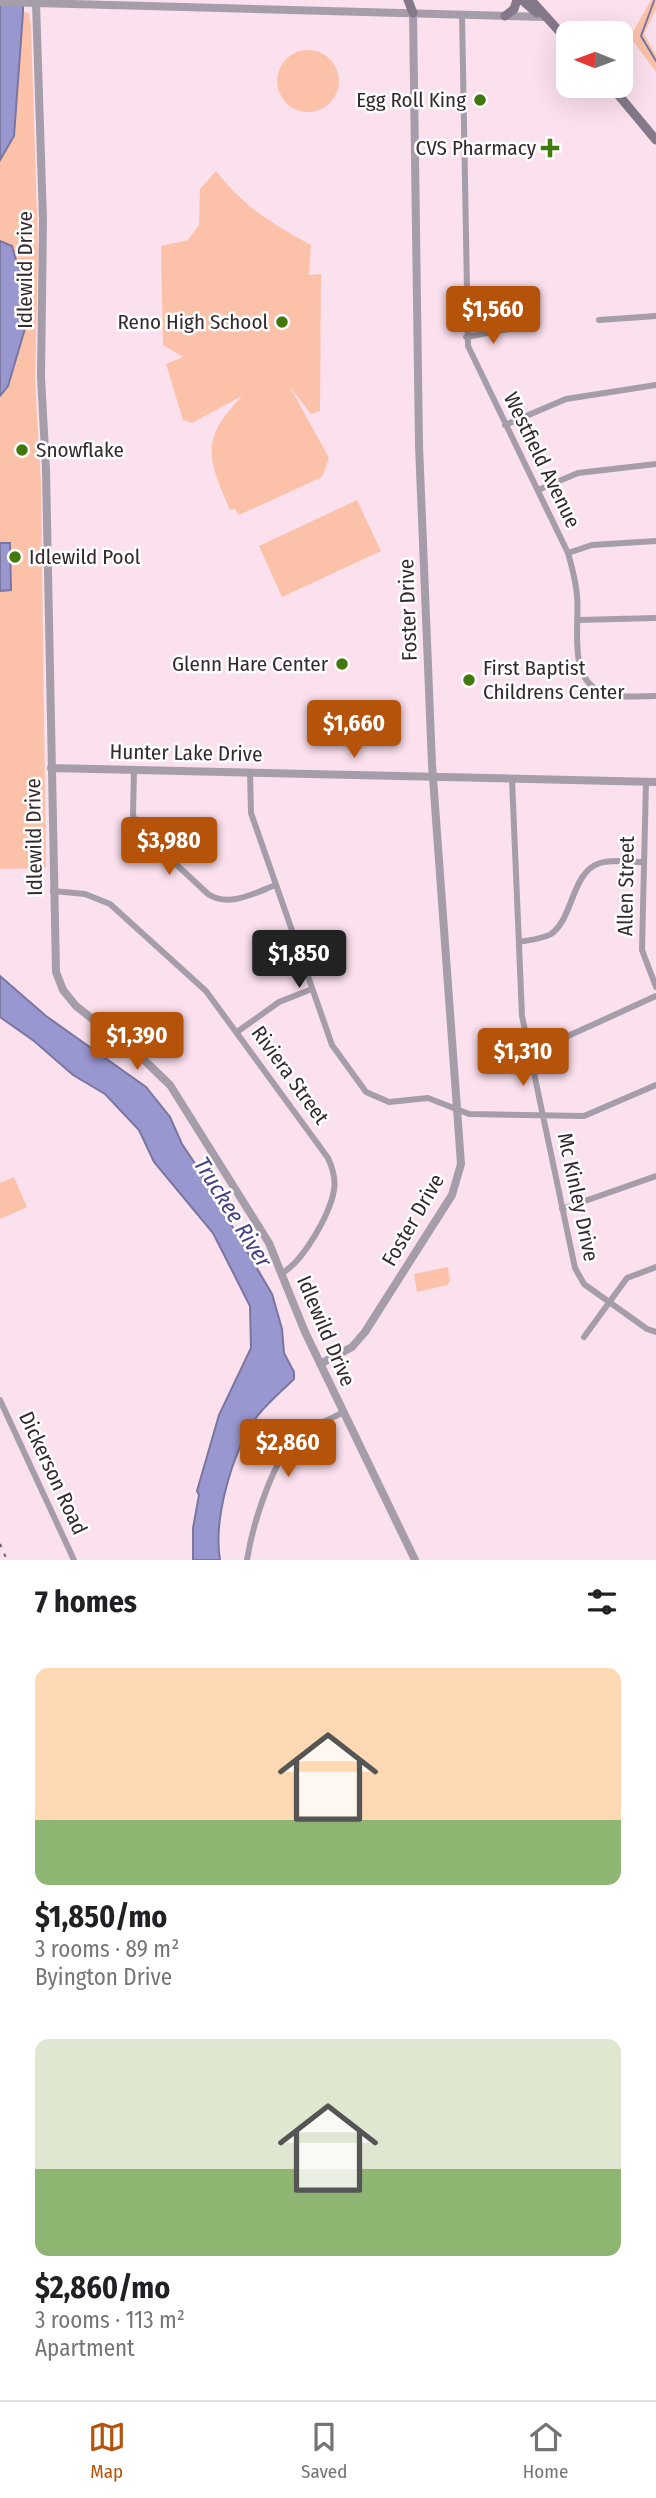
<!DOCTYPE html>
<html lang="en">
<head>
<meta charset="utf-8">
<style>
  body { margin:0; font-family:"Fira Sans Condensed",sans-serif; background:#f2f2f2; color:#202124; height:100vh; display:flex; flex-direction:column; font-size:26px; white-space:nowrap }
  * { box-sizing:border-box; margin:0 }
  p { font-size:23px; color:#757577 }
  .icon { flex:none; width:38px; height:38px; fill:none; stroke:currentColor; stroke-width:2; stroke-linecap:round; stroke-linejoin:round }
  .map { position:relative; height:1560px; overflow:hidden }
  .details { display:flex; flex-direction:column; background:#fff; flex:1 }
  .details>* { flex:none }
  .needle { width:46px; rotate:271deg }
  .fabs { position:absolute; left:556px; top:21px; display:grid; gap:14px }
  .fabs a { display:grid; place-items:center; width:77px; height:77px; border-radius:14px; background:#fff; box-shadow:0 7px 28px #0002; font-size:35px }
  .price { position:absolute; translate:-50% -60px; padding:0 16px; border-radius:7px; background:#b45309; color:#fff; font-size:23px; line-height:46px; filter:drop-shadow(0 2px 4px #0008) }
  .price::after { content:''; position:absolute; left:50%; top:42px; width:21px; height:16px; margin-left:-10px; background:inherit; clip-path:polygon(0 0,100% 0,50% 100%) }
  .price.on { background:#222; color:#fff }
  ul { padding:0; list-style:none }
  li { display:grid; align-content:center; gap:14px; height:371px; padding:0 35px }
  li span { display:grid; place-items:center; height:217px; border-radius:14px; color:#555 }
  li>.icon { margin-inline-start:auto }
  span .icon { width:126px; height:126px; fill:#fffc; stroke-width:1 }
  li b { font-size:30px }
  h2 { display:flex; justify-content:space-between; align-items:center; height:84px; padding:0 35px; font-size:30px }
  .tab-bar { display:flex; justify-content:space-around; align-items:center; height:98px; border-top:2px solid #e0e0e0; background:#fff; font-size:19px; color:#757577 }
  .tab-bar a { display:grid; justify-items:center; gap:4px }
  .tab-bar .on { color:#b45309 }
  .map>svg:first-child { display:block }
  .green { fill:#fbc2a9 }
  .water { fill:#9997d0; stroke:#7b76a0; stroke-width:2 }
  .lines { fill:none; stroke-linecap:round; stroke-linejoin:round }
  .stream { stroke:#7b76a0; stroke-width:2 }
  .minor { stroke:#a59da9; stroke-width:6 }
  .tertiary { stroke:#a59da9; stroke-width:8 }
  .secondary { stroke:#84788a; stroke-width:9 }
  .rail { stroke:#74636c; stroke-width:2; stroke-dasharray:3.5 7; stroke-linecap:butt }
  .poi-dot { fill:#42790d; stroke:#fff; stroke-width:2.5 }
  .labels { text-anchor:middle; stroke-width:5; stroke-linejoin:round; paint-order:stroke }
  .poi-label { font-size:21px; fill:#35282f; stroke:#fff; text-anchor:end }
  .street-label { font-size:21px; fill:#35282f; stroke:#fff }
  .water-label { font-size:23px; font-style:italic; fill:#473f85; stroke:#fff }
</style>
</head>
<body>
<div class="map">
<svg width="656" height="1560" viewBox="0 0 656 1560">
  <rect width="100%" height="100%" fill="#fbe0ee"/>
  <path class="green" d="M651,0H656V9L644,34L656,55V72L630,37Z
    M23,12L29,13L31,26L38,250L35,381L41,483L46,868L0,869V160L14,136Z
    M277 81a31 31 0 1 1 62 0a31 31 0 1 1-62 0Z
    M216,171C244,207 271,223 311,245L309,275L321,274L320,411L311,414L290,387L329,458L322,477L239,515L235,509L230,510C207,457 200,440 242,396L192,423L183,420L166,364L183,357L163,345L161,246L188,240L199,225L200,189Z
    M357,500L381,551L282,597L259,546Z
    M14,1177L27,1207L0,1219V1183Z
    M448,1267L450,1281L447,1285L417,1292L414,1274Z"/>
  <path class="water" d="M0,0H23V12L14,136L0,160Z
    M0,241L12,246L18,267L29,283L32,305L8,386L0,396Z
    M0,543H10L11,590L0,591Z
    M0,976L46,1016L146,1087L170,1117L182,1144L228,1213V1219L272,1294L282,1329L284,1353L294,1372V1379C282,1391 266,1404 256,1418C232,1453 213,1519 220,1560H193V1528L199,1495L197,1491L219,1415L251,1348L250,1306L213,1233L154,1162L139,1130L105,1094L73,1075L34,1041L0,1017Z"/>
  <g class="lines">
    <path class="stream" d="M654,1L641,36L656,61"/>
    <path class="minor" d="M462,14L468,346L568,553C572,567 576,581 577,596C580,625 567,677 601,692C618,699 639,696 656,696
      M599,320L656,316
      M466,337L514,328
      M505,425L566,399L656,385
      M538,490L578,473L656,464
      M568,553L592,545L656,541
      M578,620L656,618
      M134,770L133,815L137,828L208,894C229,908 254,893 276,885
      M250,772L251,813L332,1045L366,1092L389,1102L428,1098L469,1114L584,1116L656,1085
      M512,779L522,1016L575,1268L584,1284L647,1329L656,1332
      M646,782L642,950L656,987
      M173,863L186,849
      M53,891L85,894L110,904L206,991L328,1158C333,1169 336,1179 334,1190C330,1214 303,1262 282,1273
      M519,942C529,940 542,939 551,934C574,918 571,872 600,863C613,859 631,862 644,862
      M265,947L294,936
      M237,1032L279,1002L312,989
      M528,1044L568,1036L656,996
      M562,1209L656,1176
      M584,1337L627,1278L656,1267
      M0,1400L74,1560
      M247,1560C252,1527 273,1457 299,1435C312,1425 329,1421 343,1412"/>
    <path class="tertiary" d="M0,2L545,17
      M36,3L43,220L41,377L46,470L56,972L63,990L76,1006L143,1059L170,1085L269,1243L305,1332L415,1560
      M51,768L656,782
      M320,1364L352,1347L365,1332L452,1195L461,1164L432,764L419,445L413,13"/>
    <path class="secondary" d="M408,0L413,13
      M522,0L537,13
      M531,0L569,42
      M505,16L514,9L517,0
      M611,86L656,140"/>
    <path class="rail" d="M0,1544L7,1560"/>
  </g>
  <g class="poi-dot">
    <circle cx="480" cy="100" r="7"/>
    <path d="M546.5 137.5h7v7h7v7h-7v7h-7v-7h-7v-7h7z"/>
    <circle cx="282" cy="322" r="7"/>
    <circle cx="22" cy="450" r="7"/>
    <circle cx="15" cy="557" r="7"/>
    <circle cx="342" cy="664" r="7"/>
    <circle cx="469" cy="680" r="7"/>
  </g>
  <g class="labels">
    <g class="poi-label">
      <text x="466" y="107">Egg Roll King</text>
      <text x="536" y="155">CVS Pharmacy</text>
      <text x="268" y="329">Reno High School</text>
      <text x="36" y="457" text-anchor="start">Snowflake</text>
      <text x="29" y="564" text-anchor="start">Idlewild Pool</text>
      <text x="328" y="671">Glenn Hare Center</text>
      <text x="483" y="675" text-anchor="start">First Baptist<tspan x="483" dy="24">Childrens Center</tspan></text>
    </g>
    <g class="street-label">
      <text transform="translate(25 270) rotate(-90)" y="7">Idlewild Drive</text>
      <text transform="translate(542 460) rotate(64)" y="7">Westfield Avenue</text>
      <text transform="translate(408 610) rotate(-92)" y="7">Foster Drive</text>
      <text transform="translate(186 753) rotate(1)" y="7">Hunter Lake Drive</text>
      <text transform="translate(34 837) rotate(-91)" y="7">Idlewild Drive</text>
      <text transform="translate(626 886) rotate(-89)" y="7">Allen Street</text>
      <text transform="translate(290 1075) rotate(54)" y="7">Riviera Street</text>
      <text transform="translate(578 1197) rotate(78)" y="7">Mc Kinley Drive</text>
      <text transform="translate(413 1220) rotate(-60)" y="7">Foster Drive</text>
      <text transform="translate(326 1331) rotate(67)" y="7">Idlewild Drive</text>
      <text transform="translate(53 1473) rotate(65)" y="7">Dickerson Road</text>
    </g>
    <g class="water-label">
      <text transform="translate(233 1212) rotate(58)" y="8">Truckee River</text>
    </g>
  </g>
</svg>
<div class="fabs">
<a><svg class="needle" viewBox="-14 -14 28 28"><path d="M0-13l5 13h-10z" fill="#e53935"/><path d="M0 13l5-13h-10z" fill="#757577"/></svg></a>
</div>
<b class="price" style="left:493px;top:346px">$1,560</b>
<b class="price" style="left:354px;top:760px">$1,660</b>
<b class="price" style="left:169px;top:877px">$3,980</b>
<b class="price on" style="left:299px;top:990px">$1,850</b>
<b class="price" style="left:137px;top:1072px">$1,390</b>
<b class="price" style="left:523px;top:1088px">$1,310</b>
<b class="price" style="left:288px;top:1479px">$2,860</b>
</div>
<section class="details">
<h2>7 homes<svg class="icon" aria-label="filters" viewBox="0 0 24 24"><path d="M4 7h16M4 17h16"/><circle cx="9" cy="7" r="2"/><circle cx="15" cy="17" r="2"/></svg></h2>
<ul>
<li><span style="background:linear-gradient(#ffd9b3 70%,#8fb573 0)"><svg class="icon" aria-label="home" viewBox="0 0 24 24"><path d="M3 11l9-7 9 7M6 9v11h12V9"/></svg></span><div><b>$1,850/mo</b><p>3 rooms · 89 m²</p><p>Byington Drive</p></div></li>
<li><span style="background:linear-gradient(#dfe7d0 60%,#8fb573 0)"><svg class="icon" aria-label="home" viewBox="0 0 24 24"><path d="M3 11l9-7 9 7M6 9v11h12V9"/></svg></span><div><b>$2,860/mo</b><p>3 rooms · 113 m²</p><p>Apartment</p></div></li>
</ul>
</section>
<nav class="tab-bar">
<a class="on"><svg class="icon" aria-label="map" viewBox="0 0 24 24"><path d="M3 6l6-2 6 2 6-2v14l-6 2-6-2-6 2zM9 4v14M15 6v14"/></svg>Map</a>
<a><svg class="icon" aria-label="saved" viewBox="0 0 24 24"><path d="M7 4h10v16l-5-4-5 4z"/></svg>Saved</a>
<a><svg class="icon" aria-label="home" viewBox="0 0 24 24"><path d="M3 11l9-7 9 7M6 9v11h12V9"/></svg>Home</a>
</nav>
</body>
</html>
